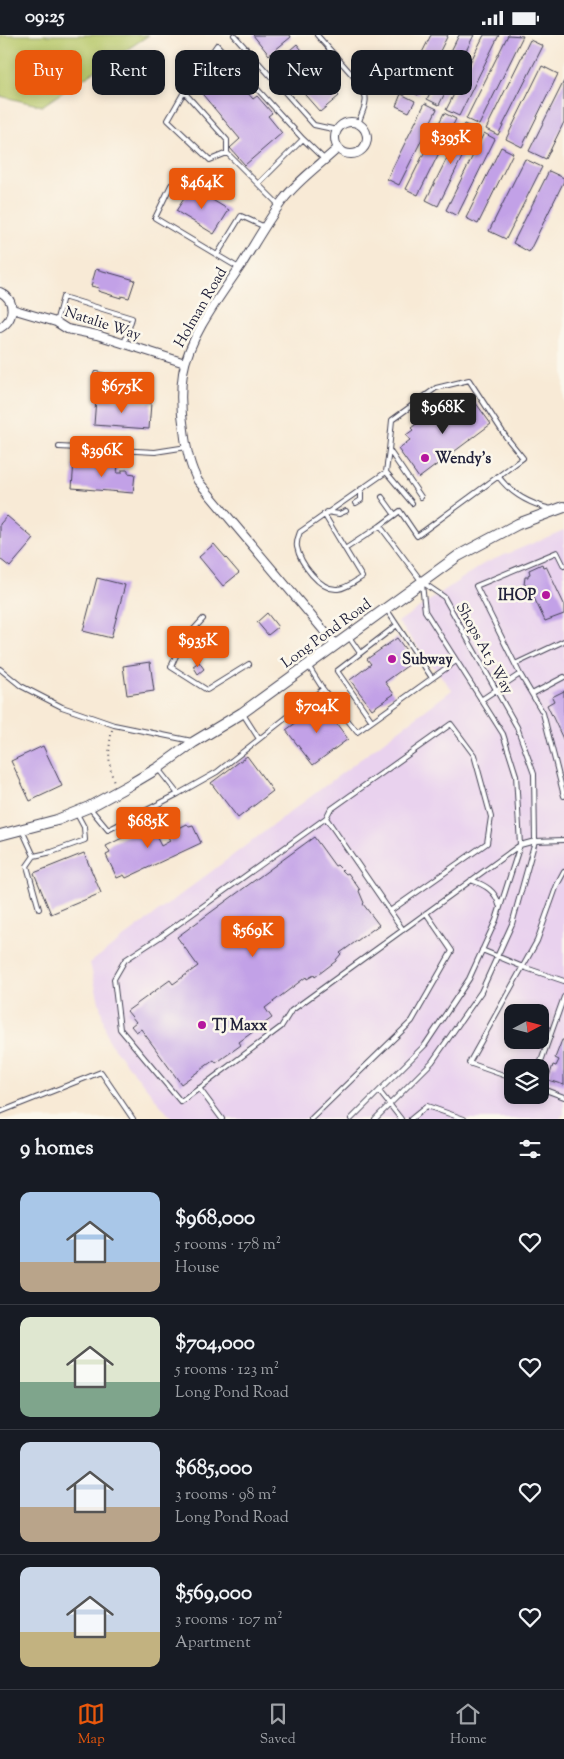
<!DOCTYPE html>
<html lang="en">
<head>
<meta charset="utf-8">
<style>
  body { margin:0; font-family:"Sorts Mill Goudy",serif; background:#20242c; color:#f1f3f6; height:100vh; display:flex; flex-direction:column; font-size:19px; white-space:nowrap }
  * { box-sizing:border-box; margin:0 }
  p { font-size:16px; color:#9ea1a6 }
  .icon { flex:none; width:28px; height:28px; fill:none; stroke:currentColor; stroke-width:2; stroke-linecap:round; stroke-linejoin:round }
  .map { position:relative; height:1084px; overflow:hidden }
  .panel { display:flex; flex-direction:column; background:#171b24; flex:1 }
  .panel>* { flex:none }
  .hud { position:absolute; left:15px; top:15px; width:535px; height:45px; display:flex; gap:10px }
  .needle { width:32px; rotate:83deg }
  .tools { position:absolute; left:504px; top:969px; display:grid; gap:10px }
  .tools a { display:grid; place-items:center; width:45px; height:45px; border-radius:10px; background:#171b24; box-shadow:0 2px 8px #0003; font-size:25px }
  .price { position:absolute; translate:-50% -42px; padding:0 11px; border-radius:5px; background:#ea580c; color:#fff; font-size:16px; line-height:32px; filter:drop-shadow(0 1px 2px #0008) }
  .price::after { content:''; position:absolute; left:50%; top:30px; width:15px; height:11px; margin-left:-8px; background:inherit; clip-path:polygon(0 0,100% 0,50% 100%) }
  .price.current { background:#222; color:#fff }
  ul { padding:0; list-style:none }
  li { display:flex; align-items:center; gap:15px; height:125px; padding:0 20px }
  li+li { border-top:1px solid #363941 }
  li span { display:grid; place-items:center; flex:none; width:140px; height:100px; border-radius:10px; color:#555 }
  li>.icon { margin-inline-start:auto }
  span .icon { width:60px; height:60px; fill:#fffc; stroke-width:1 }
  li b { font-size:21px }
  h2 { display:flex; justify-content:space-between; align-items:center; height:60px; padding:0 20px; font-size:21px }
  .tag { padding:0 18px; border-radius:10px; background:#171b24; box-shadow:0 2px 8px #0003; font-size:18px; line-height:45px }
  .tag.current { background:#ea580c; color:#fff }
  .status { display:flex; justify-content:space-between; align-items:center; height:35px; padding:0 25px; background:#171b24; direction:ltr }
  .status svg { height:14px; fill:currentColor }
  .menu { display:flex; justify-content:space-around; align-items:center; height:70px; border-top:1px solid #363941; background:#171b24; font-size:14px; color:#9ea1a6 }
  .menu a { display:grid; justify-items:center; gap:2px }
  .menu .current { color:#ea580c }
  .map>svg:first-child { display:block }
  .built { fill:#e9d2ee; fill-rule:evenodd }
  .green { fill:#b8c86a; stroke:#6d7552 }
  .building { fill:#c2a1e7 }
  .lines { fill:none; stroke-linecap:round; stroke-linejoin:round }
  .service-casing { stroke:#424052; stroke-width:6 }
  .minor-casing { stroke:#424052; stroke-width:10 }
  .tertiary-casing { stroke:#424052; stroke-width:12 }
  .path { stroke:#424052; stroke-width:2; stroke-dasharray:1 4; stroke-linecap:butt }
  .service { stroke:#fff; stroke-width:4 }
  .minor { stroke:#fff; stroke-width:8 }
  .tertiary { stroke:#fff; stroke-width:10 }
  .poi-dot { fill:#b5179e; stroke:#fbf7ec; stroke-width:2 }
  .labels { text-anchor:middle; stroke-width:5; stroke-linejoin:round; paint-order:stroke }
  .street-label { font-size:15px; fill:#22223b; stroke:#fbf7ec }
  .poi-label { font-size:15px; font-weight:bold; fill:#22223b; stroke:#fbf7ec; text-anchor:start }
</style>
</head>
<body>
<div class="status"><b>09:25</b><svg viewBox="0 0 49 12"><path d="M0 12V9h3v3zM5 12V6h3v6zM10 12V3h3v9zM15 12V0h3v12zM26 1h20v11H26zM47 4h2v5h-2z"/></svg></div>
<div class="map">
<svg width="564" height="1084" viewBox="0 0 564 1084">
  <rect width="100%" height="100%" fill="#fbf7ec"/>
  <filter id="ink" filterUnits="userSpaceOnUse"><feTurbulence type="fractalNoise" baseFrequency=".02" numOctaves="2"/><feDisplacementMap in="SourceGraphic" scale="10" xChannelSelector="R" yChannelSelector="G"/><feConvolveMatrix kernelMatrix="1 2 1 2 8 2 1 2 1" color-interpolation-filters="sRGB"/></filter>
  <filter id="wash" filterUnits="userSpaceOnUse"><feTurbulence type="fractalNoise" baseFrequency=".0096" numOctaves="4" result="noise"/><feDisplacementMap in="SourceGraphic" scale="20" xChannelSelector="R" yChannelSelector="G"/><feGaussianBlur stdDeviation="1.12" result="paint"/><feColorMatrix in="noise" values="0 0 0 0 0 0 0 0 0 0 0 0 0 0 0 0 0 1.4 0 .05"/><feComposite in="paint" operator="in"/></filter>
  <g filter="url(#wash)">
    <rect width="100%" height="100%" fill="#f8ead6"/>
    <path class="built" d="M564,495V1080H562L560,1084H172L108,1006L90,928L452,655L398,587L483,529ZM512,978H540V1005H512ZM512,1032H540V1060H512Z"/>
    <path class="green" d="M0,0H149L42,71L0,61Z"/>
    <g id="blocks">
      <path class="building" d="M253,0H290L291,2L269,20Z
        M431,0H448L418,60L404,53Z
        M459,0H474L439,70L427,64Z
        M484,0H499L459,81L446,75Z
        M508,0L523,1L479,90L466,84Z
        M530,5L543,11L498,100L486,94Z
        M297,9L339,61L320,77L276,27Z
        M224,31L253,64L257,61L272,78L268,81L282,98L245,130L230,113L240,104L198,54Z
        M542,31L558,39L522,112L506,104Z
        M564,46V87L546,124L529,116Z
        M401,59L415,66L409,77L396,71Z
        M425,68L437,74L399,150L387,144Z
        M444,78L456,84L418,160L406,154Z
        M464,89L476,94L438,171L426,165Z
        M484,98L495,104L457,181L446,175Z
        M501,112L513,118L478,189L466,183Z
        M525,124L542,132L506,204L489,196Z
        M549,136L564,143V146L529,217L513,208Z
        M188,151L191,153V152L229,175L214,199L176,176L189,156L186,154Z
        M96,234L135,245L129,263L121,261V263L98,256L99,253L91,251Z
        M470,360L491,389L419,443L398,414L410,405L406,400L413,395L411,393L437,373L443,381Z
        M96,363L151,368L149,394L94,390Z
        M74,426L118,430L117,438H122V435H128V438L135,439L133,458L72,453Z
        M7,481L34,504L10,532L0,524V489Z
        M214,509L239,538L223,551L199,522Z
        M542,529L543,532L546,531L564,569V579L545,586L528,550H524L525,542H528V540L530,539L529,535Z
        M97,543L125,550L111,603L83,596Z
        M267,578L278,592L268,600L257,587Z
        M397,603L414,626L385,647L394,659L372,674L350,645L371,629L367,624Z
        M150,627L154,656L127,660L123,631Z
        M199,627L204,634L198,639L193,631Z
        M564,656V706L547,670L554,666L552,662Z
        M322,669L348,704L313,730L286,695Z
        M43,711L62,751L30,766L11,726Z
        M247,721L273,756L238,783L211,748Z
        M150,789L161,811L170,806L167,799L187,789L189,792L193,791L201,808L126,843L124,840L117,843L106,820L110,818L106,811Z
        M314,802L335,831L337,830L346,839L348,838L360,855L359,856L364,868L363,869L379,890L340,918L341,919L336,925V926L315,942L314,940L307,944L306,942L265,973L272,983L239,1007L241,1010L216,1028L214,1025L181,1049L141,994L136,997L131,991L136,987L127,976L170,945L173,949L198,931L177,902Z
        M84,818L101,858L51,879L34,838Z
        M562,1005H564V1050L548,1045L553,1030L556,1031L559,1025L555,1023Z"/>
    </g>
  </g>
  <g filter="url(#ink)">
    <use href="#blocks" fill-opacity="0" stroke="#424052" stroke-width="1"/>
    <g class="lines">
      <g class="service-casing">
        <path id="service" d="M234,0L314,90L337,95
          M317,0L362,51C370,66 363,74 358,89
          M184,57L168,85L210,125L227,118
          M258,149L227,118V105L184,57L217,10L303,104
          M171,150L155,183L217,220
          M279,170L258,149L303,104L325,125
          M239,233L217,220L241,181L265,192
          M56,287L63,262L132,283L124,309
          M96,339L149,351
          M59,412L155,417L187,412
          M386,437L389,415
          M498,441C511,459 530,469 551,474
          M382,462L395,480
          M356,468L361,465V454
          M327,477L339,479L346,476
          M324,479L345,514
          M380,491L345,514L362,542C354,547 347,553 338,554C320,556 300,528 297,512C296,506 298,502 300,497L386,437L412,468
          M564,531L557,517L476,551L520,639L543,678L564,761
          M387,575L432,643
          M203,584L182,607L171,632L207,655L249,629
          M349,602L360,618
          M515,629L564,606
          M309,632L323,654L357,697L456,626
          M0,634L21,651L62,672L114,690L192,706
          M532,659L564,642
          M481,665L520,639
          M243,679L259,704
          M372,686L337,636L397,590
          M159,735L178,759L217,737L323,654
          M89,772L108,795L178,759
          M326,783L330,775L451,689L474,720L491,782L487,808L390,876
          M22,795L34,821L52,817L85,805L84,792L77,779
          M34,821L27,831L39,874
          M471,845C485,850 496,856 499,870
          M403,895L326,783L160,902L125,925L114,944L120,994L181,1067L281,992L291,976L520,810L535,806L564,805
          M482,915L523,932L564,946
          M539,1032L564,962
          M512,1043L469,1028L537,906L557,850L564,837
          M199,1053L222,1084
          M540,1053L564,1062
          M379,1056L401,1084
          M0,1077L101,1037L133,1084
          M311,1084L412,986L452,916L426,878
          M351,1084L425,1010L469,944L496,885L520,810L516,740L503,699L425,576L422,549
          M375,1084L432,1027L481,957L512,889L535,806L534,739L517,692L444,562L422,547L380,491L400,476L417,501L523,423L506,402L469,345L436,353L392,385L389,415L421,462
          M411,1084L427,1071L464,1084"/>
      </g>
      <g class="minor-casing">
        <path id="minor" d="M335 103a16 16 0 1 1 32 0a16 16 0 1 1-32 0Z
          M0,257C16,265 15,284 0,293
          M12,274L56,287L67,294L97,300L185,328
          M335,609L198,446C189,430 186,413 184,395C181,377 180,357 183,338C189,301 221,260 242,229C255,208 268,185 283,165C298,145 320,130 338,113"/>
      </g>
      <g class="tertiary-casing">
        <path id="tertiary" d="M0,800L57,785L89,772L131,749L158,733L194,707L242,678L458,521L518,489L564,472"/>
      </g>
      <path class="path" d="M112,695C108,714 108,729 114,747"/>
      <use href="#service" class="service"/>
      <use href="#minor" class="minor"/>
      <use href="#tertiary" class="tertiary"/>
    </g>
  </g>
  <g class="poi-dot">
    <circle cx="425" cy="423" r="5"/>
    <circle cx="546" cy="560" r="5"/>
    <circle cx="392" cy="624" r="5"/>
    <circle cx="202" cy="990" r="5"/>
  </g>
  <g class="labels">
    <g class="street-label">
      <text transform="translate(200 272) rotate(-60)" y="5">Holman Road</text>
      <text transform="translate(103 288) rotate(18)" y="5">Natalie Way</text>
      <text transform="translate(326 598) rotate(-36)" y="5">Long Pond Road</text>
      <text transform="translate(485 613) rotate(61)" y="5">Shops At 5 Way</text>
    </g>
    <g class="poi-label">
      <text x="435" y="428">Wendy's</text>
      <text x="536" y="565" text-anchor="end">IHOP</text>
      <text x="402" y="629">Subway</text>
      <text x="212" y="995">TJ Maxx</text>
    </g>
  </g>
</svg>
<div class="tools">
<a><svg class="needle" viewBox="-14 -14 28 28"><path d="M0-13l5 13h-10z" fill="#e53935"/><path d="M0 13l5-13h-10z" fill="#9ea1a6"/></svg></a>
<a><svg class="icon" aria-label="layers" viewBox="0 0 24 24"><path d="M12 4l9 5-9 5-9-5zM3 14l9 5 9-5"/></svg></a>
</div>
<b class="price" style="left:451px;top:130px">$395K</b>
<b class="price" style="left:202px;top:175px">$464K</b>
<b class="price" style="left:122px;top:379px">$675K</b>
<b class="price current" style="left:443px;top:400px">$968K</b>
<b class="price" style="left:102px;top:443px">$396K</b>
<b class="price" style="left:198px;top:633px">$935K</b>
<b class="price" style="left:317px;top:699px">$704K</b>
<b class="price" style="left:148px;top:814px">$685K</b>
<b class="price" style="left:253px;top:923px">$569K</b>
<div class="hud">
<a class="tag current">Buy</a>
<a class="tag">Rent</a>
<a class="tag">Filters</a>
<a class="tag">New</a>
<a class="tag">Apartment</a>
</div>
</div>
<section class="panel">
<h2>9 homes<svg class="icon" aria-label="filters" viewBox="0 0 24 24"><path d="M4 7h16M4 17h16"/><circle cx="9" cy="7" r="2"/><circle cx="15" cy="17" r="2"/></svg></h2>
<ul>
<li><span style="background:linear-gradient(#a9c7e8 70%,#b9a48a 0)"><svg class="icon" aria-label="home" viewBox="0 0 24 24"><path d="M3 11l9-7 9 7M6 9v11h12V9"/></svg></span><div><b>$968,000</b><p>5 rooms · 178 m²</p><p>House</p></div><svg class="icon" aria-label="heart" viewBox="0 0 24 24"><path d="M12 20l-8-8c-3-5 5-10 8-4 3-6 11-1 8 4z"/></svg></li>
<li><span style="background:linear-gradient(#dfe7d0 65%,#7fa58c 0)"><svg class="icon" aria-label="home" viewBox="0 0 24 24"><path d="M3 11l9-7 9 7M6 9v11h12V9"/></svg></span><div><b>$704,000</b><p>5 rooms · 123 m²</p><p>Long Pond Road</p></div><svg class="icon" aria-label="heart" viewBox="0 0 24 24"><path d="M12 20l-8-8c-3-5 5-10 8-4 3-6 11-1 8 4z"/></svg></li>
<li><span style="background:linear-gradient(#c9d6e8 65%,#b9a48a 0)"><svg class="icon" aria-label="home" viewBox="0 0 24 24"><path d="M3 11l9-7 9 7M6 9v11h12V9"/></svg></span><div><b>$685,000</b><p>3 rooms · 98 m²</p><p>Long Pond Road</p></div><svg class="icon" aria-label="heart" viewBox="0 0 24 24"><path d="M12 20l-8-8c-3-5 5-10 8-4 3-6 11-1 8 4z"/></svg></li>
<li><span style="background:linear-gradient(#c9d6e8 65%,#c2b280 0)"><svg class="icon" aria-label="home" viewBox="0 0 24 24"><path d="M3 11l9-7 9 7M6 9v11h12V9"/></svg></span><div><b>$569,000</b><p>3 rooms · 107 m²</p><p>Apartment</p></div><svg class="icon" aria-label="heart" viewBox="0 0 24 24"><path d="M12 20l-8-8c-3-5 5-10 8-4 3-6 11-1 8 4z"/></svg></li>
</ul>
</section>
<nav class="menu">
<a class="current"><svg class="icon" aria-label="map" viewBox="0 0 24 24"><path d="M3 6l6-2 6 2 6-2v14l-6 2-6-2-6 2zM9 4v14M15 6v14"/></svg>Map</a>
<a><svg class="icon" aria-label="saved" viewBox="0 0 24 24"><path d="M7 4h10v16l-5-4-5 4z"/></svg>Saved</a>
<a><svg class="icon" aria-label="home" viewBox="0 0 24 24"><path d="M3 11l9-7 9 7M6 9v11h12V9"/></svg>Home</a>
</nav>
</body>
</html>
